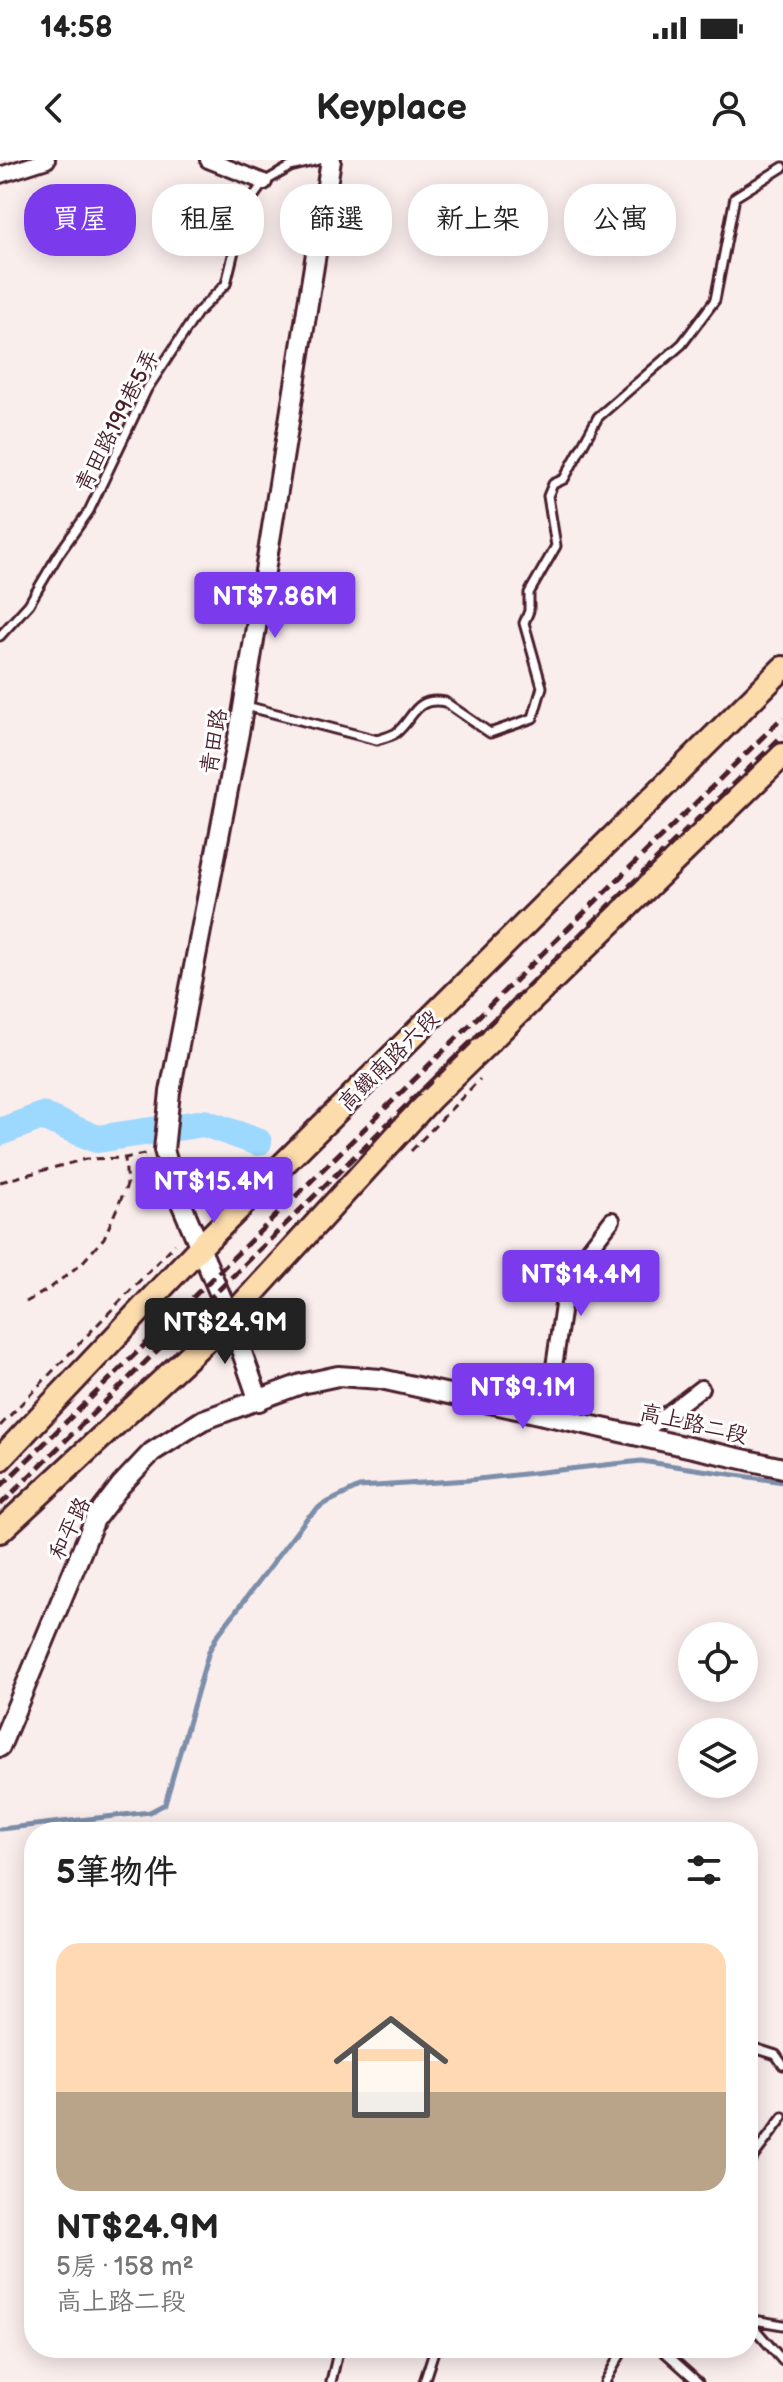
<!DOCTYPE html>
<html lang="zh-TW">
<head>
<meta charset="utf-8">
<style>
  body { margin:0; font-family:"Balsamiq Sans","LXGW WenKai TC",sans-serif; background:#f6f6f6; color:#222; height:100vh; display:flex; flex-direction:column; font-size:30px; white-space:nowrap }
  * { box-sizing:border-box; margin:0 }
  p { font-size:26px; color:#767676 }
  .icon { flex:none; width:44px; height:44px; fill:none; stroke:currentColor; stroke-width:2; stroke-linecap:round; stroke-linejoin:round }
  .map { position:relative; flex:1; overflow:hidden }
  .panel { position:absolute; left:24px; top:1662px; width:734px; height:536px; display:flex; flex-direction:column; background:#fff; border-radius:32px; box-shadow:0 4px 20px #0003 }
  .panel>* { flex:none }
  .top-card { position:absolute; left:24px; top:24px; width:736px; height:72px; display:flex; gap:16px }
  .controls { position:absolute; left:678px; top:1462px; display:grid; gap:16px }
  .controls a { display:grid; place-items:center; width:80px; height:80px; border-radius:50%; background:#fff; box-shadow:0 4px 20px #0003; font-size:40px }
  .price { position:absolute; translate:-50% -68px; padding:0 18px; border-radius:8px; background:#7c3aed; color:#fff; font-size:26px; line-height:52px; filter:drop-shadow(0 2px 4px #0008) }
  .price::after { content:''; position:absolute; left:50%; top:48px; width:24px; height:18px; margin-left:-12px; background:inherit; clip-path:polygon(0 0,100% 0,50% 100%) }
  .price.current { background:#222; color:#fff }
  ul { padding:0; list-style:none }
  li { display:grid; align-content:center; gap:16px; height:424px; padding:0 32px }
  li span { display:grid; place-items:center; height:248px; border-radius:24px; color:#555 }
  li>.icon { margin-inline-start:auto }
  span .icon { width:144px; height:144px; fill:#fffc; stroke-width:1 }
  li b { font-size:34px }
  h2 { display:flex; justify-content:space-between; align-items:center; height:96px; padding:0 32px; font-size:34px }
  .pill { padding:0 28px; border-radius:32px; background:#fff; box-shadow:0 4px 20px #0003; font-size:28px; line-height:72px }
  .pill.current { background:#7c3aed; color:#fff }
  .status { display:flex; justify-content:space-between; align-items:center; height:56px; padding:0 40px; background:#fff; direction:ltr }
  .status svg { height:22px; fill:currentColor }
  header { display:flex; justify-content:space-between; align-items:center; height:104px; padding:0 32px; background:#fff; font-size:36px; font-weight:800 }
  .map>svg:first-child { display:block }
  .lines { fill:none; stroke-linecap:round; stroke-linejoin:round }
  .stream { stroke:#7c8eaa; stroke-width:5 }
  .river { stroke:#9dd8fe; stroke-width:28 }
  .service-casing { stroke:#4a1f2b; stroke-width:13 }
  .minor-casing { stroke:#4a1f2b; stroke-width:20 }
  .tertiary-casing { stroke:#4a1f2b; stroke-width:24 }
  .primary-casing { stroke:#4a1f2b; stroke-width:28 }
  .path { stroke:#4a1f2b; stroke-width:3; stroke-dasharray:8 6; stroke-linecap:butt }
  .service { stroke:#fff; stroke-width:7 }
  .minor { stroke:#fff; stroke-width:14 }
  .tertiary { stroke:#fff; stroke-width:18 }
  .primary { stroke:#fddcac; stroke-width:22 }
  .rail { stroke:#4a1f2b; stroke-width:5; stroke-dasharray:12 6; stroke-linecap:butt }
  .labels { text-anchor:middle; stroke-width:6; stroke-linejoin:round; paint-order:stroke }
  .street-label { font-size:22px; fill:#4a1f2b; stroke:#fff }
</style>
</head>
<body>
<div class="status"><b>14:58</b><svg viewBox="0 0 49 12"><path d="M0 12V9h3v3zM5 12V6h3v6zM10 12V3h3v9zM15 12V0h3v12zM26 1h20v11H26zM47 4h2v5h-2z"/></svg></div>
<header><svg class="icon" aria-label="back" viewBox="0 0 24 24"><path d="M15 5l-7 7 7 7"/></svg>Keyplace<svg class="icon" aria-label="person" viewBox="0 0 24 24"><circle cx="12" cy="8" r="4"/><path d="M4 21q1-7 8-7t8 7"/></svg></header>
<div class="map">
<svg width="783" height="2222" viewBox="0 0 783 2222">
  <rect width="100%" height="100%" fill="#faeeed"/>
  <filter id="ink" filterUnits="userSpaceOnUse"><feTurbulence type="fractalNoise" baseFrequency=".0125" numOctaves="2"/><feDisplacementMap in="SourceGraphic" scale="16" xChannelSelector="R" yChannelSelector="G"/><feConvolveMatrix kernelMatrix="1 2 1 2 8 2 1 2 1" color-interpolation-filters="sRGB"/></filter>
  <g filter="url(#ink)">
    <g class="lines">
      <path class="stream" d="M0,1669L150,1652L165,1644L209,1491L217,1476L307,1358L322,1345L359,1327L469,1320L641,1301L783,1322"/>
      <path class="river" d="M0,972L42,956L97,979L204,963L258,982"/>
      <g class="service-casing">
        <path id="service" d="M0,476L29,444L58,395L89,351L147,229L198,152L226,124L244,50L264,22L290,7L319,0
          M246,546L377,580C383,578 391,576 396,573C414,559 414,536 445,542L490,573L533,558L542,527L524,463L529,451V433L556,386L548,336L553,324L564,319L598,257L682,184L715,140L735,37L783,7
          M748,1886L776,1895L783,1905
          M748,2004L783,1957
          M748,2159L783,2165
          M748,2161L783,2201
          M660,2188L698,2222
          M331,2222L339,2188
          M424,2222L435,2188
          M605,2222L624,2188"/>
      </g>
      <g class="minor-casing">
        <path id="minor" d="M208,0L264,22
          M0,15L47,0
          M547,1255L567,1118L612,1060
          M638,1276L701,1228"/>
      </g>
      <g class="tertiary-casing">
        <path id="tertiary" d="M259,1241L230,1158L176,1031L164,990L170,932L240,567L331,0
          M0,1587L95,1359L121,1325L152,1292L203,1260L301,1224L338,1216L381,1219L783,1308"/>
      </g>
      <g class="primary-casing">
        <path id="primary" d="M0,1299L201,1086L783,508
          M0,1371L230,1158L430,939L783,595"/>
      </g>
      <path class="path" d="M411,991L480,919
        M0,1022L86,999L125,998L149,993
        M26,1142L49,1129L82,1103L104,1078L127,1025L125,998
        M0,1266L175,1084"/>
      <use href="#service" class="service"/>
      <use href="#minor" class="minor"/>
      <use href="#tertiary" class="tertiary"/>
      <use href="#primary" class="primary"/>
      <path class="rail" d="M0,1327L783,557
        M0,1345L783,575"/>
    </g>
  </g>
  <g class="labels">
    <g class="street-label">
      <text transform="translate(116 260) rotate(-63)" y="8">青田路199巷5弄</text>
      <text transform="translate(213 581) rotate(-80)" y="8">青田路</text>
      <text transform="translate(388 900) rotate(-45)" y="8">高鐵南路六段</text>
      <text transform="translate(694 1263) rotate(13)" y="8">高上路二段</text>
      <text transform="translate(69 1368) rotate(-64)" y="8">和平路</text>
    </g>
  </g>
</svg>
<div class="controls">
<a><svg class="icon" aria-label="locate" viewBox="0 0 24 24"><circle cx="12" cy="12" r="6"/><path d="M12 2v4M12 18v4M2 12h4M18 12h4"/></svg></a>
<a><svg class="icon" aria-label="layers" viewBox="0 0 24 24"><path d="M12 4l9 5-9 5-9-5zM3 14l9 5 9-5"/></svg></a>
</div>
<b class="price" style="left:275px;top:480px">NT$7.86M</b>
<b class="price" style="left:214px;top:1065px">NT$15.4M</b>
<b class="price" style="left:581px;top:1158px">NT$14.4M</b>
<b class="price current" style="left:225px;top:1206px">NT$24.9M</b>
<b class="price" style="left:523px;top:1271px">NT$9.1M</b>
<div class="top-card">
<a class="pill current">買屋</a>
<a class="pill">租屋</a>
<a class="pill">篩選</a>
<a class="pill">新上架</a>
<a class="pill">公寓</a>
</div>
<section class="panel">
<h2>5筆物件<svg class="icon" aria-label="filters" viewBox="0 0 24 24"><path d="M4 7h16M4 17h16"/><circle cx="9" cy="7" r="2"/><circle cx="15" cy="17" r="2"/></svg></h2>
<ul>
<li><span style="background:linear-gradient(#ffd9b3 60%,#b9a48a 0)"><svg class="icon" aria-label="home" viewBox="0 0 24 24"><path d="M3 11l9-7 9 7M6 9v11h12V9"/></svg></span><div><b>NT$24.9M</b><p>5房 · 158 m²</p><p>高上路二段</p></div></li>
</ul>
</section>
</div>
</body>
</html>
